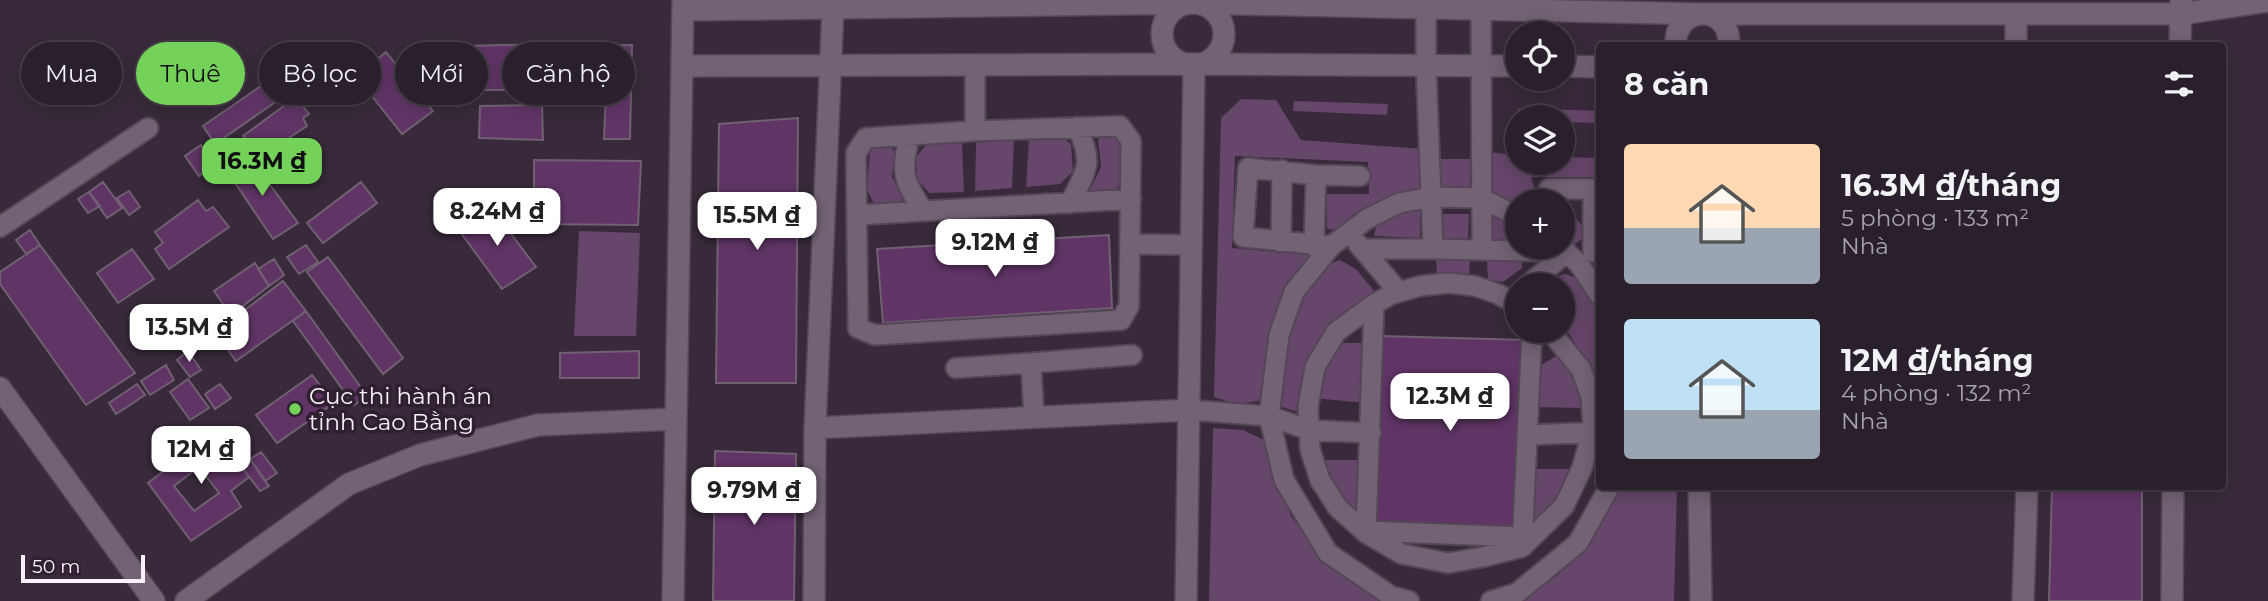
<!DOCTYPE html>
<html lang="vi">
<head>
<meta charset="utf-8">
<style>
  body { margin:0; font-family:Montserrat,sans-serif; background:#362d38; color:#f1f3f6; height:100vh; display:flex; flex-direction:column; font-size:26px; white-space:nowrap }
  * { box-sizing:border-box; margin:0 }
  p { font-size:23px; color:#a5a3a9 }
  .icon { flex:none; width:38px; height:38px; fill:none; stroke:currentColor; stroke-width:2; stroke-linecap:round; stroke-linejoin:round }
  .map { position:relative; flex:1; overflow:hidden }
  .side { position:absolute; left:1596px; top:42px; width:630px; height:448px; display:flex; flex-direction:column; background:#2a202c; border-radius:7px; box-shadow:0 4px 18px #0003,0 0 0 2px #463e48 }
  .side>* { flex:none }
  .top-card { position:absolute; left:21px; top:42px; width:665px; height:63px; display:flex; gap:14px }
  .fabs { position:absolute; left:1505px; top:21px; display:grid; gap:14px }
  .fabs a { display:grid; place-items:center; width:70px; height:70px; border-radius:50%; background:#2a202c; box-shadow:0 4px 18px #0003,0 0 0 2px #463e48; font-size:35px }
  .scale { position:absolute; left:21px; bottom:18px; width:124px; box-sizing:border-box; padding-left:7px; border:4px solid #f9f0fa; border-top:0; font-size:19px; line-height:24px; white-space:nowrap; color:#f9f0fa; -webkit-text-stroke:5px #2e2030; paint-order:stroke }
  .price { position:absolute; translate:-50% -60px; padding:0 16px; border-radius:14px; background:#fff; color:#222; font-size:23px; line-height:46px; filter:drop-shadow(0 2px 4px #0008) }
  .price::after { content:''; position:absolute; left:50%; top:42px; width:21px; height:16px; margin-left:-10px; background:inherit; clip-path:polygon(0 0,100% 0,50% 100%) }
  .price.on { background:#74d25b; color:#111 }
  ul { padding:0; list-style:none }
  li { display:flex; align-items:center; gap:21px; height:175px; padding:0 28px }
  li span { display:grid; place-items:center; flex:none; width:196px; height:140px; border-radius:7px; color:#555 }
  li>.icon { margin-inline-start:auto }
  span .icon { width:84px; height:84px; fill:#fffc; stroke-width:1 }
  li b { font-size:30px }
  h2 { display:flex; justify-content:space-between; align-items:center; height:84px; padding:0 28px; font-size:30px }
  .pill { padding:0 24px; border-radius:32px; background:#2a202c; box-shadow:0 4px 18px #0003,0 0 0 2px #463e48; font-size:24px; line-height:63px }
  .pill.on { background:#74d25b; color:#111 }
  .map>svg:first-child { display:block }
  .green { fill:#66466b }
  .building { fill:#603566; stroke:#706072; stroke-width:2; fill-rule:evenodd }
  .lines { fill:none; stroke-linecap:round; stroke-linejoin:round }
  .street-casing { stroke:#534755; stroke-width:23 }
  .secondary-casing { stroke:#534755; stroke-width:24 }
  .street { stroke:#726274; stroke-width:19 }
  .secondary { stroke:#726274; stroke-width:21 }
  .poi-dot { fill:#74d25b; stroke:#2e2030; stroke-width:2.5 }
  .labels { text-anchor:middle; stroke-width:7; stroke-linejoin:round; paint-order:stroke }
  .poi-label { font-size:23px; fill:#f9f0fa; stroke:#2e2030; text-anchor:start }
</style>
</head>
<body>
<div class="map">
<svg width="2268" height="601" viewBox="0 0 2268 601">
  <rect width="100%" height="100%" fill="#382a3a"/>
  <path class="green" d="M1241,99L1276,100L1301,140L1423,149L1419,189L1354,214L1335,230L1327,229V194H1369L1368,162L1235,156L1232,248L1311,255L1283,300L1259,401L1236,404L1214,397L1221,118Z
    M1294,101L1388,104L1387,115L1293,111Z
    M1518,108L1599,111V123L1563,122V117H1519Z
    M1104,133L1117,137L1123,147L1122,183L1114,191L1089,192L1101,167L1098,140Z
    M1061,137L1071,144L1073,171L1060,184L1026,187L1029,138Z
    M1014,138L1012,188L975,191L976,143Z
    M962,143L964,192L929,193L917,179L916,157L927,144Z
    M879,144L889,145L895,152L892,177L904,199L897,206L874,204L867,189L870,151Z
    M1487,152L1517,155V163H1563V157L1599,158V177H1531L1538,200L1544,201H1517V203L1487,193Z
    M1437,159H1470V189H1437Z
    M1563,204L1588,232L1584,238L1573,245L1563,235Z
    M1420,206V238L1374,236L1376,227L1396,212Z
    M1491,211L1517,224V243H1490Z
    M1437,214H1469L1468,241L1438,239Z
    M579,231L640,233L636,336H574Z
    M1436,257L1470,258L1469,278L1437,277Z
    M1522,259V268L1503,282L1488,280L1487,260Z
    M1340,260L1356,269L1375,292C1321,329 1308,347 1298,412L1279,406L1289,333L1303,294L1325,265Z
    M1565,274L1585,281L1599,313V415C1592,382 1585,353 1563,326V285H1540L1543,281Z
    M1336,343H1368L1366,403L1314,398L1321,367Z
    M1562,352L1581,381L1585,408L1535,407L1537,368Z
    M1213,428L1243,430L1264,440L1291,516L1332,569L1389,601H1209Z
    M1317,460H1365L1361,515L1349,513Z
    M1534,469H1578L1546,517L1532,520Z
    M1615,487H1677L1674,601H1514L1557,576L1579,549Z"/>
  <path class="building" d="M541,44L542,90H467L466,46Z
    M632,45L630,139H604L607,69L552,72L553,46Z
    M386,52L433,111L402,134L356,76Z
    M271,79L284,96L215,144L203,126Z
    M296,97L309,114L303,118L307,126L266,153L261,149L256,152L243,136Z
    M542,105L543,140L479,138L480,106Z
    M798,118L796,383H716L719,124Z
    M201,145L213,165L199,176L185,156Z
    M249,156L298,223L273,239L227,171Z
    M534,160L641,161L638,225L534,224Z
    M103,182L122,208L107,218L89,192Z
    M361,182L377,203L323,243L307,223Z
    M129,191L140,207L129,215L117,198Z
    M89,192L100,206L88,213L78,199Z
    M198,200L206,211L213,207L229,227L169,269L155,249L163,243L155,232Z
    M490,206L536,267L502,289L458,229Z
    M30,230L40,245L26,254L16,240Z
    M1109,235L1112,308L883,323L877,249Z
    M40,245L135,373L86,405L0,284V272Z
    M306,245L318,262L299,274L287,257Z
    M132,249L154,279L118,303L97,273Z
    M328,257L403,358L383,374L307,272Z
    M274,259L284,275L269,286L258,269Z
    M255,263L269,286L231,315L214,291Z
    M283,281L306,311L236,361L217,335L243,316L241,313Z
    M306,311L367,396L354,405L293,321Z
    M1381,336L1528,340L1519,532L1373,526Z
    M188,351L201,370L190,377L177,360Z
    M639,351V378H560V353Z
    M166,365L174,380L150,395L141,381Z
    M312,375L334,403L277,443L256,415Z
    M188,379L209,408L190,420L170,392Z
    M137,384L145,395L116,414L109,403Z
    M220,384L231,398L215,409L205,394Z
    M216,431L249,477L231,491L241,507L191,541L148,483ZM199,467L219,493L194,511L174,486Z
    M715,451L796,454L794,601H713Z
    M261,452L277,473L265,481L250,459Z
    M250,459L269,486L260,491L241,466Z
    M2052,486H2142V601H2049Z"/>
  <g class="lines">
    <g class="street-casing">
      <path id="street" d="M1481,8L1482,250
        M975,131L1120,126L1131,141L1129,306L1121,320L875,335L858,328L856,153L866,138L975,131V65
        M910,135C900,172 903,179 923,211
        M1549,189H1600
        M1070,203C1087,170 1094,162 1077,127
        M857,215L1131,199
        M0,227L148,128
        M1281,242L1282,170
        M1130,244L1191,245
        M1358,244L1393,285L1392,294
        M1314,246L1316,175
        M1331,246L1243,237L1248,168L1316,175L1360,176
        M1561,247L1579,264L1600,296
        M1362,249H1433L1426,66V8
        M1433,249L1567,252
        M1593,252V189
        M1528,285L1567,252
        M1517,304L1498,294L1475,286L1449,283L1420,286L1392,294L1374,304L1336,332L1315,367L1308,407L1310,449L1320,480L1338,508L1366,533L1402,554L1448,563L1483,557L1522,547L1564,506L1582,468L1593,429L1591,397L1581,369L1550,331
        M956,368L1031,363
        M1189,410L1269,416L1309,430L1371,433
        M1034,417L1031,363L1132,355
        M1529,435L1600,432
        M1367,531L1523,537
        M1366,533L1374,304
        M1522,547L1532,331
        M1409,601L1391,596L1328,553L1284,480L1269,416L1279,335L1294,292L1331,246L1367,219L1399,203L1432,197L1481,198L1517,216
        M1491,601L1517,593L1578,543L1610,486"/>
    </g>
    <g class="secondary-casing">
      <path id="secondary" d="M1162 34a31 31 0 1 1 62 0a31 31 0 1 1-62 0Z
        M683,10L1195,3L1704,14H2181L2268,1
        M2016,14V46
        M1676,46C1673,5 1731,2 1729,46
        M2180,46L2181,2
        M682,66L1194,64L1517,66
        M1563,66L1600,67
        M0,388L154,601
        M815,428L1189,410
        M1699,486L1701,601
        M186,601L349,484L420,455L538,425L676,419
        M673,601L683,0
        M814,601L815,428L833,8
        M1186,601L1194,64
        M2023,601L2027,486
        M2172,601L2173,486"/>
    </g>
    <use href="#street" class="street"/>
    <use href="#secondary" class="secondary"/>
  </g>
  <circle class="poi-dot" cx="295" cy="409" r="7"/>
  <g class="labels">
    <g class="poi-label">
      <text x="309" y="404">Cục thi hành án<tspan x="309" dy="26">tỉnh Cao Bằng</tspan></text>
    </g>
  </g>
</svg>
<div class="fabs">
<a><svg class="icon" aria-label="locate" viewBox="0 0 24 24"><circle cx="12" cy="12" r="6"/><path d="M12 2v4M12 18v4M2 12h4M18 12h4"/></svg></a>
<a><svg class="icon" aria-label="layers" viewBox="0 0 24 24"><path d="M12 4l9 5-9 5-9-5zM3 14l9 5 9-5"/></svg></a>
<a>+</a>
<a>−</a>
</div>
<div class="scale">50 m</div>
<b class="price on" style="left:262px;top:198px">16.3M ₫</b>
<b class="price" style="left:497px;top:248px">8.24M ₫</b>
<b class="price" style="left:757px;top:252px">15.5M ₫</b>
<b class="price" style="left:995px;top:279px">9.12M ₫</b>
<b class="price" style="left:189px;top:364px">13.5M ₫</b>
<b class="price" style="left:1450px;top:433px">12.3M ₫</b>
<b class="price" style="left:201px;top:486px">12M ₫</b>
<b class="price" style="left:754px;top:527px">9.79M ₫</b>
<div class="top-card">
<a class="pill">Mua</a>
<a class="pill on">Thuê</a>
<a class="pill">Bộ lọc</a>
<a class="pill">Mới</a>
<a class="pill">Căn hộ</a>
</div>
<section class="side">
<h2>8 căn<svg class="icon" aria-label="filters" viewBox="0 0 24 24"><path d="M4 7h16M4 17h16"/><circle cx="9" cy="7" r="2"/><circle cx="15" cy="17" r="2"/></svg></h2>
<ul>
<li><span style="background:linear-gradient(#ffd9b3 60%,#9aa5b1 0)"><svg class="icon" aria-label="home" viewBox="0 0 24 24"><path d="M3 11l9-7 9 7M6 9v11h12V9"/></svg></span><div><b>16.3M ₫/tháng</b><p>5 phòng · 133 m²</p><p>Nhà</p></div></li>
<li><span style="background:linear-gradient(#bfe0f5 65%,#9aa5b1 0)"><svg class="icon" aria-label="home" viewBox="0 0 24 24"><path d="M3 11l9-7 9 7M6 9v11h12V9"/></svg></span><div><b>12M ₫/tháng</b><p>4 phòng · 132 m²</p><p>Nhà</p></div></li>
</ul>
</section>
</div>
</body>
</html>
